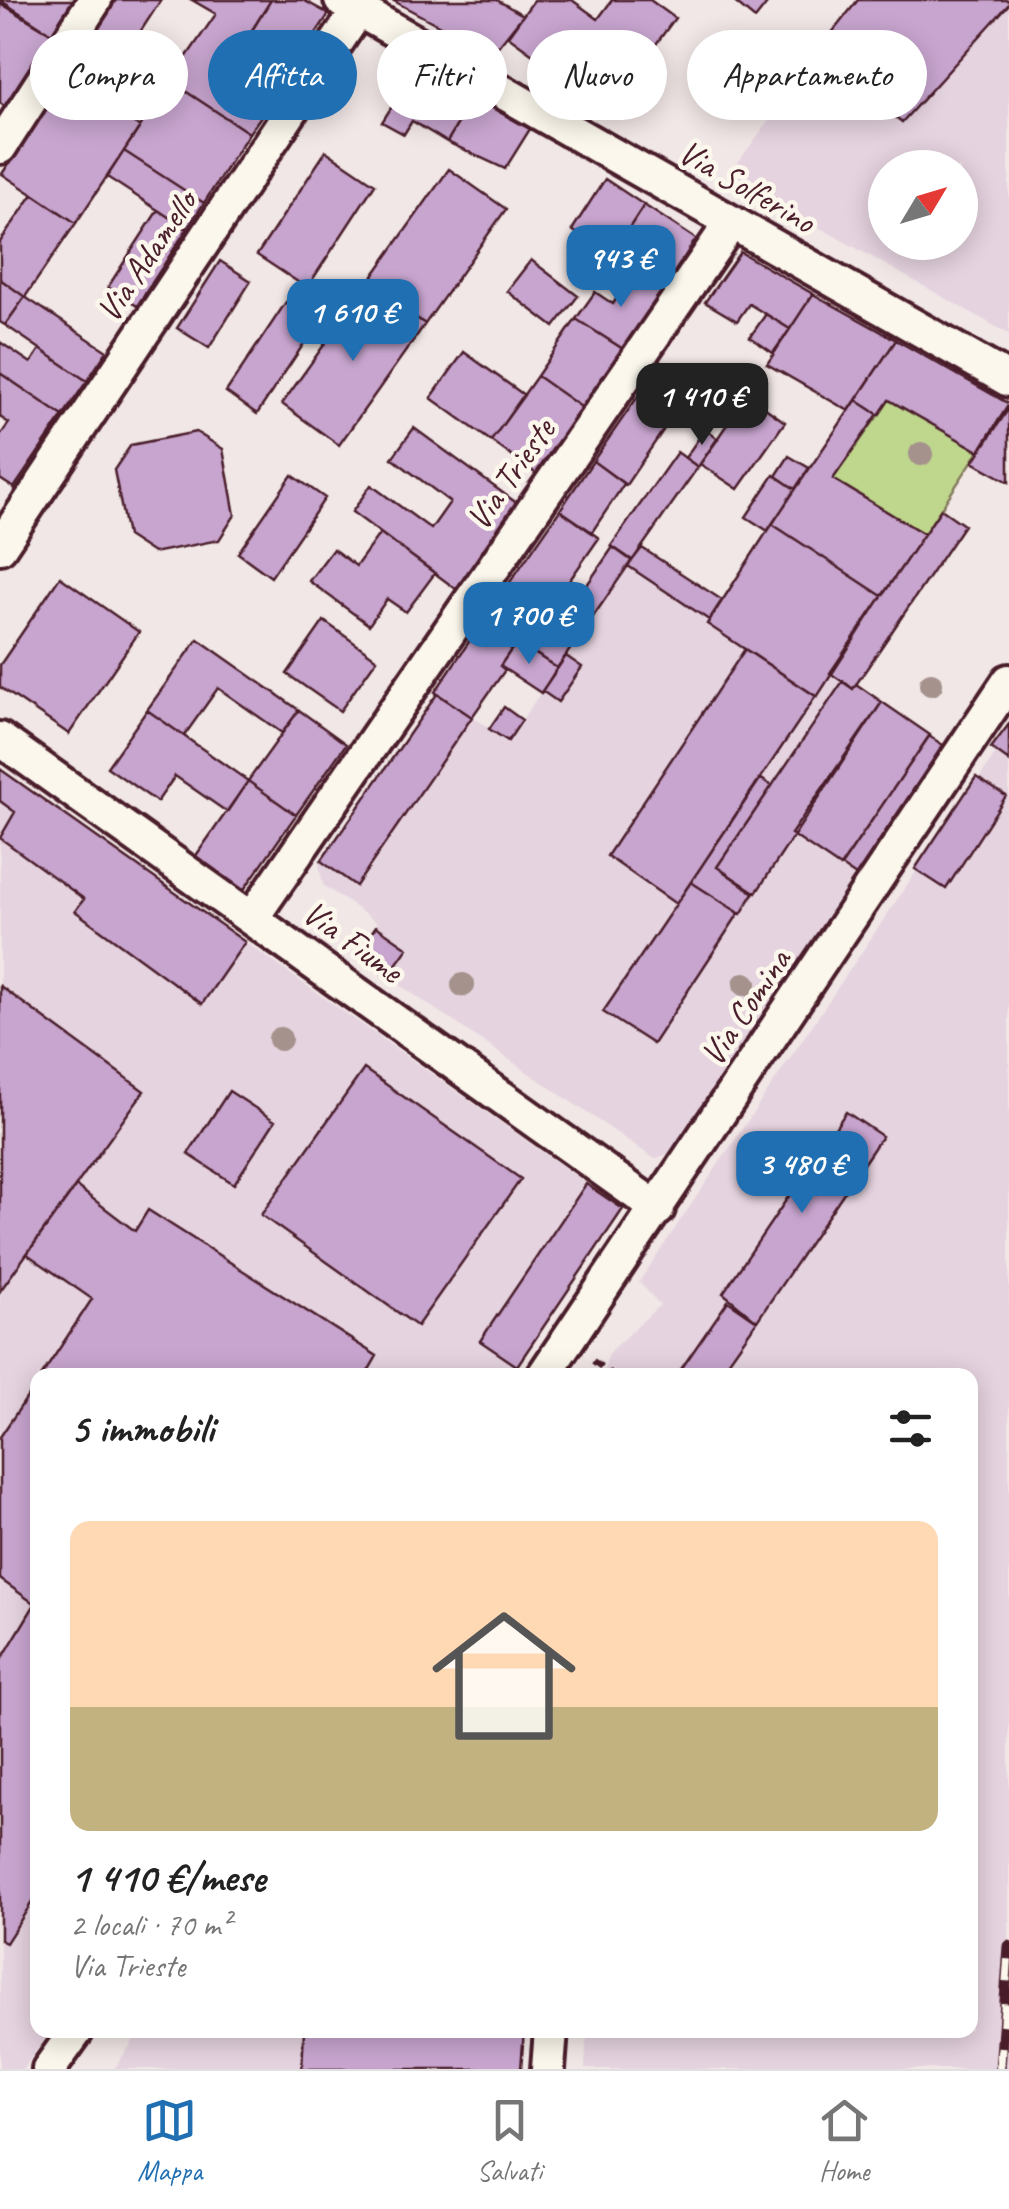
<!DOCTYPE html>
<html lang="it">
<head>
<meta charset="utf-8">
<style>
  body { margin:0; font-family:Caveat,sans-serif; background:#f6f6f6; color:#222; height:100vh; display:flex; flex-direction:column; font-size:38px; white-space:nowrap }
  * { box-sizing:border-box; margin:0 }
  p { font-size:32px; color:#767676 }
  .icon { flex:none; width:55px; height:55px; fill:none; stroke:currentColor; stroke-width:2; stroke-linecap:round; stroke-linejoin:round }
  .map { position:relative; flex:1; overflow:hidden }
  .sheet { position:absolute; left:30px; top:1368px; width:948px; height:670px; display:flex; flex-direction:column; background:#fff; border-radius:20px; box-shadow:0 5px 25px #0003 }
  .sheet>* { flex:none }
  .guide { position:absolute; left:30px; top:30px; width:950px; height:90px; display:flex; gap:20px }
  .needle { width:65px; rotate:52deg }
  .controls { position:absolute; left:868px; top:150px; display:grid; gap:20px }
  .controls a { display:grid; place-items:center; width:110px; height:110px; border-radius:50%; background:#fff; box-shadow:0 5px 25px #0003; font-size:50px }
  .price { position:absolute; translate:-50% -85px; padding:0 22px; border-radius:20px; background:#1f6fb2; color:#fff; font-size:32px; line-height:65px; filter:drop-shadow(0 2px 5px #0008) }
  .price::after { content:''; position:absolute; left:50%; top:60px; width:30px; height:22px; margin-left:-15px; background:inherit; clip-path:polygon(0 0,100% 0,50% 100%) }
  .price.on { background:#222; color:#fff }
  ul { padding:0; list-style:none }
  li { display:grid; align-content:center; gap:20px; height:530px; padding:0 40px }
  li span { display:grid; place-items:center; height:310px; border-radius:20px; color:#555 }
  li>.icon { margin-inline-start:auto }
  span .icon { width:180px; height:180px; fill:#fffc; stroke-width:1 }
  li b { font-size:42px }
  h2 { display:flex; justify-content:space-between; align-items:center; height:120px; padding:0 40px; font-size:42px }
  .tag { padding:0 35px; border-radius:45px; background:#fff; box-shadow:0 5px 25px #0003; font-size:35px; line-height:90px }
  .tag.on { background:#1f6fb2; color:#fff }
  .dock { display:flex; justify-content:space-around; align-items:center; height:140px; border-top:2px solid #e0e0e0; background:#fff; font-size:28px; color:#767676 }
  .dock a { display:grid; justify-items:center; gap:5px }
  .dock .on { color:#1f6fb2 }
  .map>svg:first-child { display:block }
  .built { fill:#e5d3df; fill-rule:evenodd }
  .grass { fill:#bfd78d; stroke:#847b5c; stroke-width:2.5 }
  .building { fill:#c8a5cf; stroke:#4a1f2b; stroke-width:2.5 }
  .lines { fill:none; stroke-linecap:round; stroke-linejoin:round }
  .minor-casing { stroke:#4a1f2b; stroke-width:40 }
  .path { stroke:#4a1f2b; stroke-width:6; stroke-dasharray:10 8; stroke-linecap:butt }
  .minor { stroke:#fbf7ec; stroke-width:32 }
  .rail-casing { stroke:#4a1f2b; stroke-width:11 }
  .rail { stroke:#fbf7ec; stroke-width:8; stroke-dasharray:22; stroke-linecap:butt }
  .tree { fill:#a5928d }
  .labels { text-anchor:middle; stroke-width:9; stroke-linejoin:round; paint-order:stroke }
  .street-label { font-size:35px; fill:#4a1f2b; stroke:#fbf7ec }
</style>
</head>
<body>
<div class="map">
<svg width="1009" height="2069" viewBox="0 0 1009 2069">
  <rect width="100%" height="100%" fill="#f1e7e6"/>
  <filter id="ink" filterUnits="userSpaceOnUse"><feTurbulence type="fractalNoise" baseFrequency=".01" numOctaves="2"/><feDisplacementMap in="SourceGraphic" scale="20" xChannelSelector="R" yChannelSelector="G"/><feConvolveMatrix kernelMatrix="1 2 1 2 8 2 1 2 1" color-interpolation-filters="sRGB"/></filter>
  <g filter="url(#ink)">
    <path class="built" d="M858,0H1009V334L728,176ZM885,168H960V242H885Z
      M772,524L882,596L830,673L852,688L856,684L943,745L672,1152L655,1159L356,955L378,923L323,885L319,864L437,694L508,740L628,566L709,619Z
      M1009,734V2069H585L587,2030H970V1375H602L610,1351L660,1305L639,1282Z
      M0,769L623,1209L511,1375H38V2030H51L23,2069H0Z
      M141,2030H524L521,2069H114Z"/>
    <path class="grass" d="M889,400L979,451L924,534L833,479Z"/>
    <path class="building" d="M0,0H73L52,34Z
      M116,0H161L122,60L88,43Z
      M192,0H271L223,77L266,109L249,133L170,81L216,14Z
      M271,0H303L329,14L298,60L250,33Z
      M392,0H497L523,15L492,54Z
      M534,0H572L598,19L612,0H650L675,18L609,109L508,36Z
      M732,0H770L755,19Z
      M858,0H1009V4L902,122L815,54Z
      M0,3L52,34L7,108L0,103Z
      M417,67L473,98L447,142L412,121L404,134L382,122Z
      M65,78L140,127L76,223L2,174Z
      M170,81L249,133L204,203L124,151Z
      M473,97L530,129L505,169L447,142Z
      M124,151L204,203L187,229L107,177Z
      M326,151L375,184L307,288L257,255Z
      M449,169L506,209L425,324L368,283Z
      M605,179L644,205L611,256L572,230Z
      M33,194L76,223L25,297L0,279V242Z
      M644,205L696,239L663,290L611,256Z
      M158,210L187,229L137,306L108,287Z
      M740,252L813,294L790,329L749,304L737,321L705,302Z
      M531,260L578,296L554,327L507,291Z
      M220,261L251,281L209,348L177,328Z
      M634,271L663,290L623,349L576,319L595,292L613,304Z
      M0,279L25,297L5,325L0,322Z
      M368,283L425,324L339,445L282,404Z
      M813,294L896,340L849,411L767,364Z
      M25,297L107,351L87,381L5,325Z
      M286,302L317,324L257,414L226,392Z
      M766,314L790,329L773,353L750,337Z
      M576,319L623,349L584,409L537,376Z
      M896,340L1009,404L979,451L889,400L879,415L856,400Z
      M0,342L31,363L40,349L87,381L63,416L0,373Z
      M464,352L524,395L491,441L431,398Z
      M0,373L63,416L14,488L0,479V436L9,423L0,417Z
      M537,376L584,409L538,475L491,441Z
      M650,379L683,401L626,485L593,461Z
      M747,395L785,422L738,489L700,464Z
      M856,400L878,414L833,479L924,534L882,596L772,524Z
      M1009,408V482L973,462Z
      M414,428L518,504L456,589L352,512L371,485L431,529L450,502L392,458Z
      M705,429L718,439L698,467L685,458Z
      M196,432L223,449L235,515L219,540L153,553L127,536L114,470L131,445Z
      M677,452L698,467L632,561L611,546Z
      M789,456L809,468L795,489L776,476Z
      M593,461L624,484L592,532L560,510Z
      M292,475L325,498L271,577L238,553Z
      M774,475L795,489L768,531L746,517Z
      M941,509L964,525L853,689L830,673Z
      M560,510L599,538L524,646L483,621Z
      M772,524L882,596L817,697L707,624Z
      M380,533L435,573L406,612L387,599L369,625L309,581L333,549L356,566Z
      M613,547L632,560L588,624L569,611Z
      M642,548L722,600L709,620L628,566Z
      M60,577L139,632L69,734L0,687V665Z
      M564,609L588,624L557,668L534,653Z
      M324,621L377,659L340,711L287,674Z
      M483,621L516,643L500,666L505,670L472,717L435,692Z
      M198,639L299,710L282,733L218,688L184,736L147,710Z
      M517,641L557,668L541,693L500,666Z
      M745,649L816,696L676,904L607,856Z
      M566,656L582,667L558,702L542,691Z
      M843,681L853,689L856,684L882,702L756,893L717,867Z
      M437,694L472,717L356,886L321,861Z
      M882,702L930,735L840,867L791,834Z
      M504,707L522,720L508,741L489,729Z
      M147,710L248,781L227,812L175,776L157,802L107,767Z
      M299,710L346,744L296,815L248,781Z
      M1009,724V761L991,748Z
      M929,736L943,745L856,876L841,866Z
      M0,769L245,942L202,1004L75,911L84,899L0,838L15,812L0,801Z
      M976,777L1006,796L946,889L915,869Z
      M760,778L772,786L717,867L754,893L741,914L691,882Z
      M248,781L296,815L243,891L195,857Z
      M691,882L739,913L653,1044L603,1012Z
      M376,926L408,948L387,977L356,955Z
      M0,986L144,1091L0,1291Z
      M364,1069L521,1179L417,1326L261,1215Z
      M229,1091L275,1121L234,1184L188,1154Z
      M846,1112L882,1136L757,1321L723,1293Z
      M586,1184L623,1209L517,1366L480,1341Z
      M76,1186L135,1231L148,1210L377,1356L366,1375H42L92,1299L27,1254Z
      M728,1301L757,1321L719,1375H677Z
      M38,1381V1893L6,1943L0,1940V1662L35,1604L0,1579V1437Z
      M304,2030H524L521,2069H302Z"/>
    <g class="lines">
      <g class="minor-casing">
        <path id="minor" d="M341,0L1009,380
          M0,147L95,0
          M0,547L365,0
          M0,739L658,1209
          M252,918L731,223
          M544,1375L1009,681
          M49,2069L77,2030
          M548,2069L551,2030"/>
      </g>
      <path class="path" d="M593,1361L613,1375"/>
      <use href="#minor" class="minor"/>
      <g class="rail-casing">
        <path id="rail" d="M1000,2069L1009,1946"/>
      </g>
      <use href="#rail" class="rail"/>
    </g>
    <g class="tree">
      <circle cx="921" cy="454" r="12"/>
      <circle cx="931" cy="684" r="12"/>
      <circle cx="745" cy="984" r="12"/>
      <circle cx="463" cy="985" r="12"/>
      <circle cx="280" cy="1039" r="12"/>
    </g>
  </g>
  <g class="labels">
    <g class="street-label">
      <text transform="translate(747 186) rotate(30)" y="12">Via Solferino</text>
      <text transform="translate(146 256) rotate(-56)" y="12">Via Adamello</text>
      <text transform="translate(510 474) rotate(-55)" y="12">Via Trieste</text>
      <text transform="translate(353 941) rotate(36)" y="12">Via Fiume</text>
      <text transform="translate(745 1007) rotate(-56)" y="12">Via Comina</text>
    </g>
  </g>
</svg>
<div class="controls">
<a><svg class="needle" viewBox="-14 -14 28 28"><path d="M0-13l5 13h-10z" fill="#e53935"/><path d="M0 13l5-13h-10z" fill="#767676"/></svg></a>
</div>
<b class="price" style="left:621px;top:310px">943 €</b>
<b class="price" style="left:353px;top:364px">1 610 €</b>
<b class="price on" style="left:702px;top:448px">1 410 €</b>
<b class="price" style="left:529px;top:667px">1 700 €</b>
<b class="price" style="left:802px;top:1216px">3 480 €</b>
<div class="guide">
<a class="tag">Compra</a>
<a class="tag on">Affitta</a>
<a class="tag">Filtri</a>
<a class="tag">Nuovo</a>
<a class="tag">Appartamento</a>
</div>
<section class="sheet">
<h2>5 immobili<svg class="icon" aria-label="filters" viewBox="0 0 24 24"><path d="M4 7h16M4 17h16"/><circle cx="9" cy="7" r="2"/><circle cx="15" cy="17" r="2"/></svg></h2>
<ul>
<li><span style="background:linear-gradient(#ffd9b3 60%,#c2b280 0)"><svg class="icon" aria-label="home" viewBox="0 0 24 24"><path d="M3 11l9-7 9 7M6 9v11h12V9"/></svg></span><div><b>1 410 €/mese</b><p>2 locali · 70 m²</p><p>Via Trieste</p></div></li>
</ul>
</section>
</div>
<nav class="dock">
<a class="on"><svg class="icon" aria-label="map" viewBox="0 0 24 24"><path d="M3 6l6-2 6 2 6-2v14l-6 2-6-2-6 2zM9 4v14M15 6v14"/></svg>Mappa</a>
<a><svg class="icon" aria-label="saved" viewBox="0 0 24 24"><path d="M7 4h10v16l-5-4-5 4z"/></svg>Salvati</a>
<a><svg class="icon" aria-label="home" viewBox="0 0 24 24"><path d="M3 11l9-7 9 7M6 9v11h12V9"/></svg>Home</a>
</nav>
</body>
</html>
